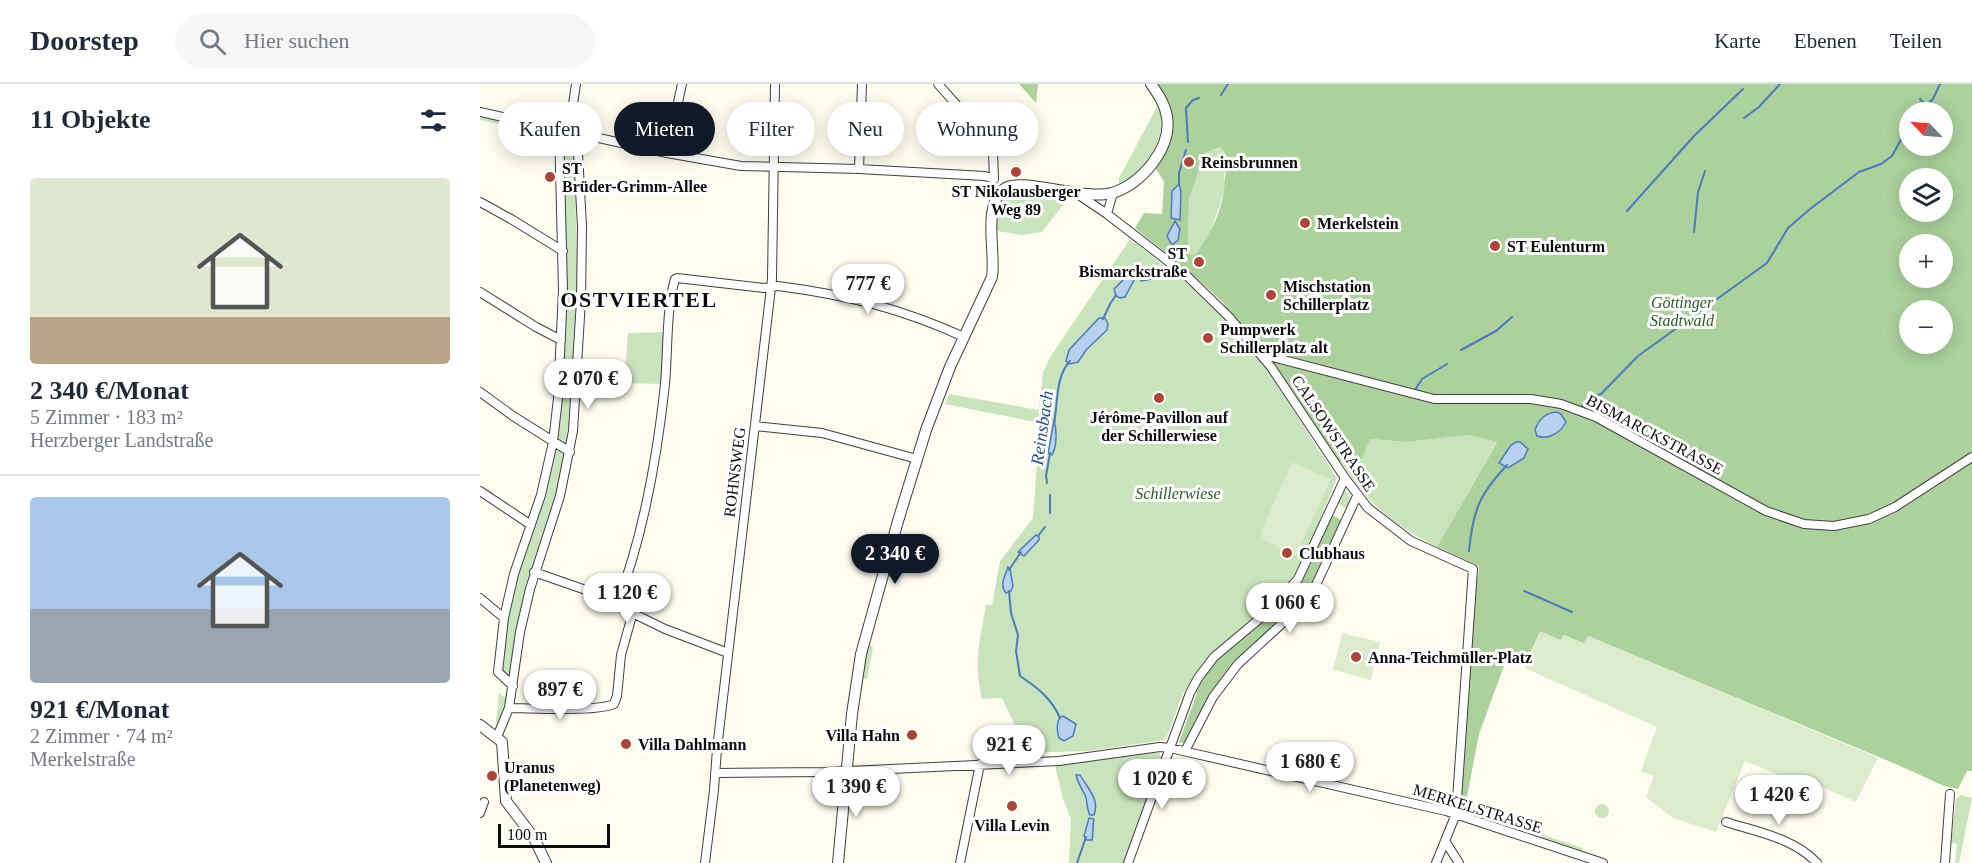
<!DOCTYPE html>
<html lang="de">
<head>
<meta charset="utf-8">
<style>
  body { margin:0; font-family:Georgia,serif; background:#f6f6f7; color:#1f2937; height:100vh; display:flex; flex-direction:column; font-size:22px; white-space:nowrap }
  * { box-sizing:border-box; margin:0 }
  p { font-size:20px; color:#747a83 }
  .icon { flex:none; width:33px; height:33px; fill:none; stroke:currentColor; stroke-width:2; stroke-linecap:round; stroke-linejoin:round }
  .map { position:relative; flex:1; overflow:hidden }
  .panel { display:flex; flex-direction:column; background:#fff; width:480px }
  .panel>* { flex:none }
  .top-card { position:absolute; left:18px; top:18px; width:570px; height:54px; display:flex; gap:12px }
  .needle { width:39px; rotate:295deg }
  .controls { position:absolute; left:1419px; top:18px; display:grid; gap:12px }
  .controls a { display:grid; place-items:center; width:54px; height:54px; border-radius:50%; background:#fff; box-shadow:0 3px 15px #0003; font-size:30px }
  .scale { position:absolute; left:18px; bottom:15px; width:112px; box-sizing:border-box; padding-left:6px; border:3px solid #0c0c0c; border-top:0; font-size:16px; line-height:21px; white-space:nowrap; color:#0c0c0c; -webkit-text-stroke:4px #fff; paint-order:stroke }
  .price { position:absolute; translate:-50% -51px; padding:0 14px; border-radius:21px; background:#fff; color:#222; font-size:20px; line-height:39px; filter:drop-shadow(0 2px 3px #0008) }
  .price::after { content:''; position:absolute; left:50%; top:36px; width:18px; height:14px; margin-left:-9px; background:inherit; clip-path:polygon(0 0,100% 0,50% 100%) }
  .price.current { background:#111827; color:#fff }
  ul { padding:0; list-style:none }
  li { display:grid; align-content:center; gap:12px; height:318px; padding:0 30px }
  li+li { border-top:2px solid #e0e1e3 }
  li span { display:grid; place-items:center; height:186px; border-radius:6px; color:#555 }
  li>.icon { margin-inline-start:auto }
  span .icon { width:108px; height:108px; fill:#fffc; stroke-width:1 }
  li b { font-size:26px }
  h2 { display:flex; justify-content:space-between; align-items:center; height:72px; padding:0 30px; font-size:26px }
  .chip { padding:0 21px; border-radius:27px; background:#fff; box-shadow:0 3px 15px #0003; font-size:21px; line-height:54px }
  .chip.current { background:#111827; color:#fff }
  header { display:flex; align-items:center; gap:36px; box-sizing:border-box; height:84px; padding:0 30px; background:#fff; border-bottom:2px solid #e0e1e3 }
  header strong { font-size:28px }
  nav { display:flex; gap:33px; margin-inline-start:auto; font-size:21px }
  .search { width:420px; height:54px; background:#f6f6f7; display:flex; align-items:center; gap:15px; box-sizing:border-box; padding:0 21px; border-radius:33px; color:#747a83; font-size:22px }
  main { display:flex; flex:1; min-height:0 }
  .map>svg:first-child { display:block }
  .green { fill:#c9e3bc }
  .forest { fill:#acd19d; fill-rule:evenodd }
  .pitch { fill:#dbebcc }
  .water { fill:#b9d1ee; stroke:#4a7abb; stroke-width:1.5 }
  .lines { fill:none; stroke-linecap:round; stroke-linejoin:round }
  .stream { stroke:#4a7abb; stroke-width:2 }
  .minor-casing { stroke:#3f3f3f; stroke-width:10 }
  .tertiary-casing { stroke:#3f3f3f; stroke-width:12 }
  .minor { stroke:#fff; stroke-width:8 }
  .tertiary { stroke:#fff; stroke-width:10 }
  .poi-dot { fill:#aa4637; stroke:#fff; stroke-width:2 }
  .labels { text-anchor:middle; stroke-width:6; stroke-linejoin:round; paint-order:stroke }
  .poi-label { font-size:16px; font-weight:bold; fill:#0c0c0c; stroke:#fff; text-anchor:start }
  .park-label { font-size:16px; font-style:italic; fill:#275b25; stroke:#fff }
  .street-label { font-size:16px; fill:#0c0c0c; stroke:#fff }
  .water-label { font-size:18px; font-style:italic; fill:#264e8d; stroke:#fff }
  .district-label { font-size:22px; font-weight:bold; letter-spacing:1.5px; fill:#0c0c0c; stroke:#fff }
</style>
</head>
<body>
<header>
<strong>Doorstep</strong>
<div class="search"><svg class="icon" aria-label="search" viewBox="0 0 24 24"><circle cx="10" cy="10" r="6"/><path d="M15 15l6 6"/></svg>Hier suchen</div>
<nav><a>Karte</a><a>Ebenen</a><a>Teilen</a></nav>
</header>
<main>
<section class="panel">
<h2>11 Objekte<svg class="icon" aria-label="filters" viewBox="0 0 24 24"><path d="M4 7h16M4 17h16"/><circle cx="9" cy="7" r="2"/><circle cx="15" cy="17" r="2"/></svg></h2>
<ul>
<li><span style="background:linear-gradient(#dfe7d0 75%,#b9a48a 0)"><svg class="icon" aria-label="home" viewBox="0 0 24 24"><path d="M3 11l9-7 9 7M6 9v11h12V9"/></svg></span><div><b>2 340 €/Monat</b><p>5 Zimmer · 183 m²</p><p>Herzberger Landstraße</p></div></li>
<li><span style="background:linear-gradient(#a9c7e8 60%,#9aa5b1 0)"><svg class="icon" aria-label="home" viewBox="0 0 24 24"><path d="M3 11l9-7 9 7M6 9v11h12V9"/></svg></span><div><b>921 €/Monat</b><p>2 Zimmer · 74 m²</p><p>Merkelstraße</p></div></li>
</ul>
</section>
<div class="map">
<svg width="1492" height="779" viewBox="0 0 1492 779">
  <rect width="100%" height="100%" fill="#fdfcee"/>
  <path class="green" d="M677,23L680,25C687,57 666,86 639,101V94Z
    M0,33L69,47L74,52L0,36Z
    M89,53L94,59L98,214L90,352L87,359L85,360L77,354L83,57Z
    M741,63L750,78L744,91V108L728,154L715,173L708,169L709,115L726,68Z
    M536,107L564,109L567,114L587,116L562,148L542,151L517,147C516,131 519,114 536,107Z
    M650,155L708,200L747,238L788,287L857,394L818,489L790,522L732,571L703,609L688,650L684,656L608,667L542,669L535,642L522,614L502,615C493,580 500,556 506,521H512L520,477L553,434L560,339L465,320L469,310L559,326L563,288L571,272Z
    M186,248L182,298L179,300L144,299L148,249Z
    M990,351L1017,357L957,463C923,446 894,426 873,395L889,355L926,358Z
    M77,366L82,368L85,373L76,414L46,507L30,594L22,586C27,511 53,440 74,369Z
    M865,406L872,416L869,423L865,424L856,419Z
    M389,561L393,563L387,595L381,594Z
    M19,609L21,610V612L27,613C27,622 23,635 16,640Z
    M677,668L680,669L682,676L644,779H589L591,735L583,715L575,681Z
    M1481,711L1492,714L1479,779H1475L1477,760L1471,759L1476,715Z
    M1115 727a7 7 0 1 1 14 0a7 7 0 1 1-14 0Z
    M991,728L1037,743L1036,746L990,731Z
    M1045,745L1103,764L1101,768L1045,749Z"/>
  <path class="forest" d="M539,0H558L556,19Z
    M675,0H1492V687H1487L1478,705L1464,702L1418,681L1108,552L1104,560L1084,551L1081,557L1060,548L1046,578L1028,571L999,650L985,723L980,722L996,493H998L999,482L957,463L1017,358L990,351L926,358L890,355L873,395L861,377L859,378L784,267L743,222L745,220L711,189L655,144L664,129L682,130L684,98L675,83L688,51ZM1430,28H1462V62H1430ZM741,63L750,78C744,91 745,93 744,106C742,127 727,157 714,172L708,168L709,115L726,68ZM1430,94H1462V128H1430ZM1430,160H1462V194H1430ZM1430,226H1462V260H1430Z
    M850,432H854L863,437L829,511L816,510L808,518L813,526L773,561L706,660L699,658L717,609L714,607C736,567 777,546 807,513C828,490 838,460 850,432Z"/>
  <path class="pitch" d="M812,378L851,395L816,472L812,471L810,474L802,470L803,467L782,454L783,451L780,450Z
    M1060,547L1081,556L1083,551L1104,559L1108,552L1398,674L1376,718L1319,693L1316,698L1265,677L1236,748L1193,734L1166,713L1174,692L1161,687L1177,643L1045,584Z
    M862,549L900,558L891,596L853,586Z"/>
  <path class="water" d="M699,100L701,108L700,136L691,134L692,107Z
    M695,137L700,145L698,156L692,161L687,152Z
    M660,182L675,185L672,190L676,194L662,197C657,194 655,191 656,185Z
    M653,191L655,194L645,213L640,214L636,212L634,205L647,192Z
    M619,234H625L628,240L627,246L606,266L598,278L590,280L586,277L589,266Z
    M1077,328L1081,330L1086,338C1080,349 1069,356 1057,352L1055,346C1059,335 1065,329 1077,328Z
    M574,337C577,346 577,362 572,371L568,369Z
    M1036,358H1040L1048,365L1044,374L1028,384L1019,379L1031,361Z
    M556,451L559,453V456L544,472L538,468Z
    M528,483L530,485L533,502L531,507L526,509C519,501 525,492 528,483Z
    M583,632L596,640L593,652L584,657L579,654C577,646 576,640 580,633Z
    M596,691H600C608,705 620,715 614,731H610C606,724 608,717 605,711C601,704 598,699 596,691Z
    M609,734L614,735C612,742 614,748 612,756H607L604,752Z"/>
  <g class="lines">
    <path class="stream" d="M741,11L748,0
      M1440,15L1446,22
      M1438,28L1453,15L1460,0
      M1264,34L1279,23L1300,0
      M708,58L706,24L713,16L719,14
      M699,101V89L706,66
      M1147,127L1214,52L1263,5
      M1214,148L1218,108L1225,87
      M623,235L630,220L636,211
      M981,266L1016,247L1032,233
      M935,306L942,295L967,280
      M1101,323L1109,314L1121,310L1158,272L1287,179L1308,144L1330,125L1379,88L1401,80L1412,72L1430,39
      M574,340C578,320 575,293 590,277
      M567,399L566,392L570,369
      M570,411V429
      M558,452L565,443
      M989,467C993,426 999,411 1027,381
      M529,486L541,468
      M529,507L531,529L538,551L536,567L540,592C557,603 572,615 580,634
      M1044,507L1092,528
      M597,779L606,753"/>
    <g class="minor-casing">
      <path id="minor" d="M458,0L508,56L513,67L514,95
        M0,28L187,69L261,82L379,85L505,92L514,95
        M89,47L96,0
        M187,69L202,0
        M379,85L382,0
        M599,111L627,130L706,191L749,233L791,283L865,394L888,424L931,457L993,485L976,730L956,779
        M0,118L31,135L83,167
        M627,130L633,109
        M0,208L56,243L81,256
        M781,270L954,315H1051L1081,320L1116,333L1286,427L1324,440L1354,442L1389,435L1415,423L1492,373
        M0,308L33,332L90,368
        M275,342L342,349L437,375
        M0,407L51,441
        M54,488L103,505L185,545L248,569
        M0,514L24,534
        M137,520C164,451 177,374 185,300C188,268 186,226 195,195L197,194L284,204L298,202C367,211 420,224 484,253
        M33,602L18,588L24,534L34,490L61,411L73,358L78,314L83,206L79,45
        M29,624C52,624 116,628 134,620L137,612L141,571L153,528
        M17,653L29,624L40,548L50,505L80,412L93,347L101,216L102,143L98,68L100,49
        M705,667L733,613L758,580L830,514L877,412
        M235,689L348,688L579,677L680,663L690,664L966,727L1123,779
        M0,729L4,718
        M1246,738C1277,748 1314,754 1337,779
        M965,757L979,779
        M225,779L234,706L237,665L292,195L295,0
        M480,779L500,680
        M648,779L710,609L718,594L734,573L791,525L818,495L865,394
        M1465,779L1470,710"/>
    </g>
    <g class="tertiary-casing">
      <path id="tertiary" d="M0,641L22,658L26,717L54,754L66,779
        M358,779L372,630L381,570L418,437L446,346L470,283L512,193C516,168 502,122 524,105C539,92 604,117 632,109C661,101 692,64 687,33C685,20 678,10 671,0"/>
    </g>
    <use href="#minor" class="minor"/>
    <use href="#tertiary" class="tertiary"/>
  </g>
  <g class="poi-dot">
    <circle cx="709" cy="78" r="6"/>
    <circle cx="536" cy="88" r="6"/>
    <circle cx="70" cy="93" r="6"/>
    <circle cx="825" cy="139" r="6"/>
    <circle cx="1015" cy="162" r="6"/>
    <circle cx="719" cy="178" r="6"/>
    <circle cx="791" cy="211" r="6"/>
    <circle cx="728" cy="254" r="6"/>
    <circle cx="679" cy="314" r="6"/>
    <circle cx="807" cy="469" r="6"/>
    <circle cx="876" cy="573" r="6"/>
    <circle cx="432" cy="651" r="6"/>
    <circle cx="146" cy="660" r="6"/>
    <circle cx="12" cy="692" r="6"/>
    <circle cx="532" cy="722" r="6"/>
  </g>
  <g class="labels">
    <g class="poi-label">
      <text x="721" y="84">Reinsbrunnen</text>
      <text x="82" y="90">ST<tspan x="82" dy="18">Brüder-Grimm-Allee</tspan></text>
      <text x="536" y="113" text-anchor="middle">ST Nikolausberger<tspan x="536" dy="18">Weg 89</tspan></text>
      <text x="837" y="145">Merkelstein</text>
      <text x="1027" y="168">ST Eulenturm</text>
      <text x="707" y="175" text-anchor="end">ST<tspan x="707" dy="18">Bismarckstraße</tspan></text>
      <text x="803" y="208">Mischstation<tspan x="803" dy="18">Schillerplatz</tspan></text>
      <text x="740" y="251">Pumpwerk<tspan x="740" dy="18">Schillerplatz alt</tspan></text>
      <text x="679" y="339" text-anchor="middle">Jérôme-Pavillon auf<tspan x="679" dy="18">der Schillerwiese</tspan></text>
      <text x="819" y="475">Clubhaus</text>
      <text x="888" y="579">Anna-Teichmüller-Platz</text>
      <text x="420" y="657" text-anchor="end">Villa Hahn</text>
      <text x="158" y="666">Villa Dahlmann</text>
      <text x="24" y="689">Uranus<tspan x="24" dy="18">(Planetenweg)</tspan></text>
      <text x="532" y="747" text-anchor="middle">Villa Levin</text>
    </g>
    <g class="park-label">
      <text x="1202" y="224">Göttinger<tspan x="1202" dy="18">Stadtwald</tspan></text>
      <text x="698" y="415">Schillerwiese</text>
    </g>
    <g class="street-label">
      <text transform="translate(854 349) rotate(56)" y="6">CALSOWSTRASSE</text>
      <text transform="translate(1175 350) rotate(28)" y="6">BISMARCKSTRASSE</text>
      <text transform="translate(254 388) rotate(-83)" y="6">ROHNSWEG</text>
      <text transform="translate(998 724) rotate(17)" y="6">MERKELSTRASSE</text>
    </g>
    <g class="water-label">
      <text transform="translate(562 344) rotate(-82)" y="6">Reinsbach</text>
    </g>
    <g class="district-label">
      <text x="159" y="223">OSTVIERTEL</text>
    </g>
  </g>
</svg>
<div class="controls">
<a><svg class="needle" viewBox="-14 -14 28 28"><path d="M0-13l5 13h-10z" fill="#e53935"/><path d="M0 13l5-13h-10z" fill="#747a83"/></svg></a>
<a><svg class="icon" aria-label="layers" viewBox="0 0 24 24"><path d="M12 4l9 5-9 5-9-5zM3 14l9 5 9-5"/></svg></a>
<a>+</a>
<a>−</a>
</div>
<div class="scale">100 m</div>
<b class="price" style="left:388px;top:231px">777 €</b>
<b class="price" style="left:108px;top:326px">2 070 €</b>
<b class="price current" style="left:415px;top:501px">2 340 €</b>
<b class="price" style="left:147px;top:540px">1 120 €</b>
<b class="price" style="left:810px;top:550px">1 060 €</b>
<b class="price" style="left:80px;top:637px">897 €</b>
<b class="price" style="left:529px;top:692px">921 €</b>
<b class="price" style="left:830px;top:709px">1 680 €</b>
<b class="price" style="left:682px;top:726px">1 020 €</b>
<b class="price" style="left:376px;top:734px">1 390 €</b>
<b class="price" style="left:1299px;top:742px">1 420 €</b>
<div class="top-card">
<a class="chip">Kaufen</a>
<a class="chip current">Mieten</a>
<a class="chip">Filter</a>
<a class="chip">Neu</a>
<a class="chip">Wohnung</a>
</div>
</div>
</main>
</body>
</html>
